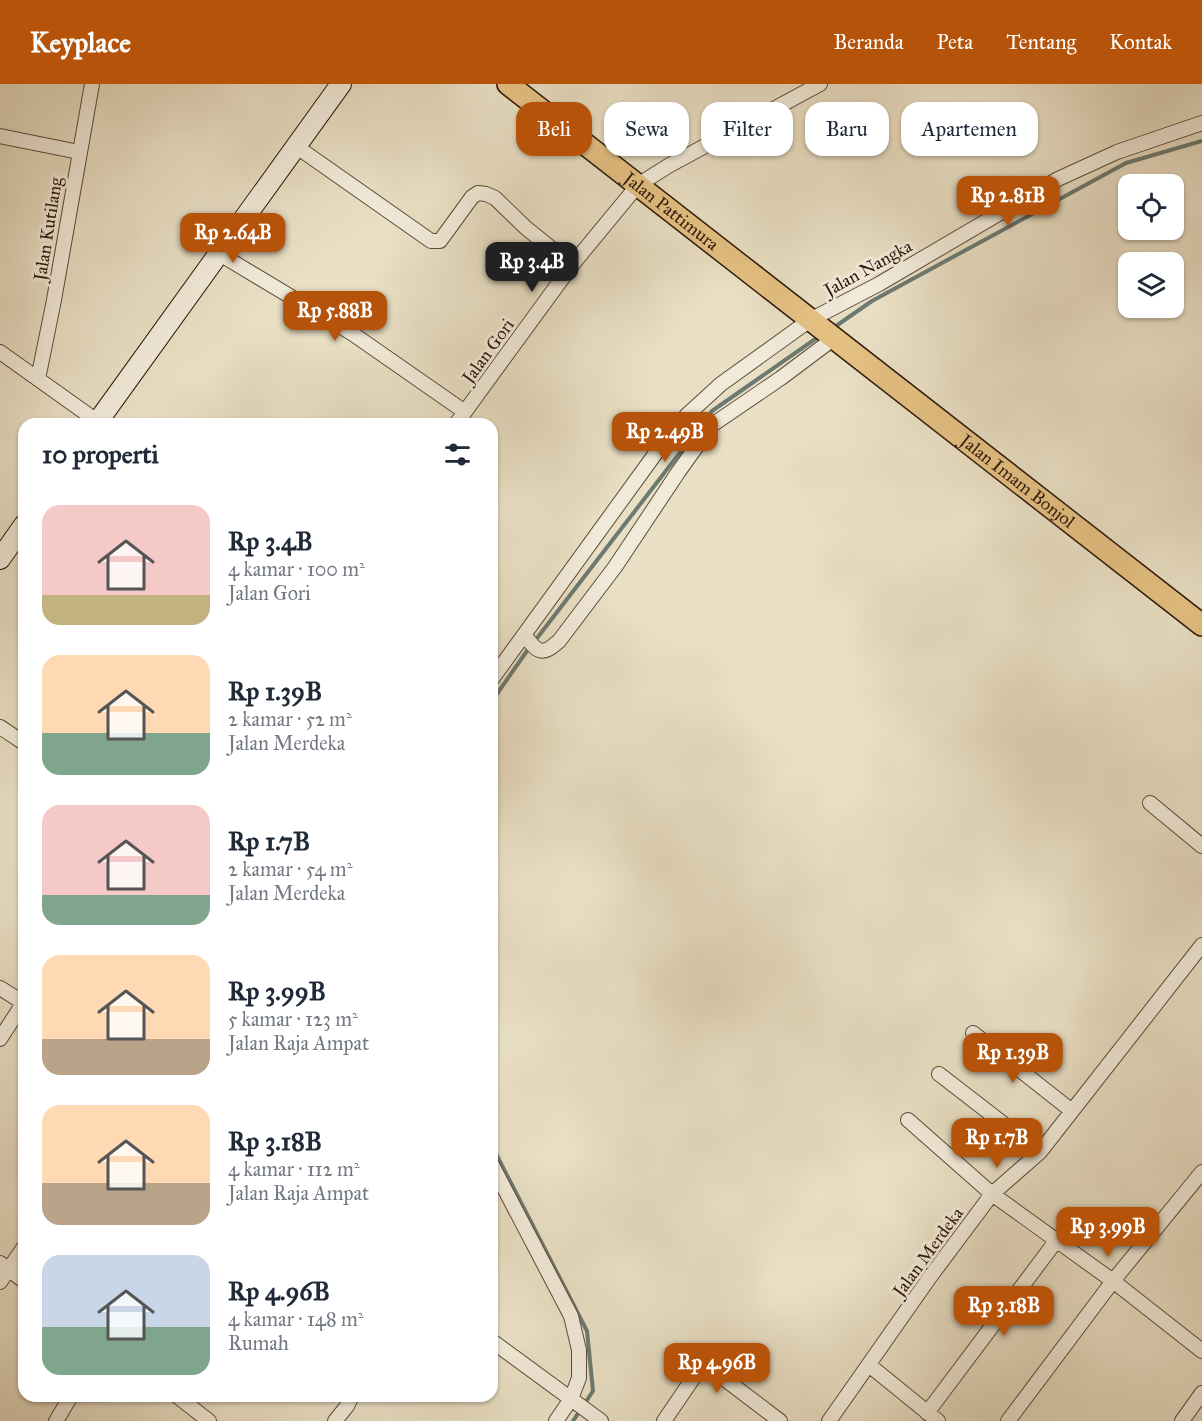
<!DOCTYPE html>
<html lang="id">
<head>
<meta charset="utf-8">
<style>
  body { margin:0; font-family:"IM FELL Great Primer",serif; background:#f6f6f7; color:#1f2937; height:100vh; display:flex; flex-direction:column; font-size:22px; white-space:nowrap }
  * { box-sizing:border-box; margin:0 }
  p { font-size:20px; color:#747a83 }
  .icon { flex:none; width:33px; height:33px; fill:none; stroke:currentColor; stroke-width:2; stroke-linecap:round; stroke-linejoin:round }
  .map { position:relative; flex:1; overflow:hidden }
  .details { position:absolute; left:18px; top:334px; width:480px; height:984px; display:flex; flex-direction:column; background:#fff; border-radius:18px; box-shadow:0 2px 4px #0004 }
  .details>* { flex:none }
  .banner { position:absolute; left:516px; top:18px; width:570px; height:54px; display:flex; gap:12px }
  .controls { position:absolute; left:1118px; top:90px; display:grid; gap:12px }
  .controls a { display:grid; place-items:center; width:66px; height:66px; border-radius:12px; background:#fff; box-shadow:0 2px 4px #0004; font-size:30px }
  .price { position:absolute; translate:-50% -51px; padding:0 14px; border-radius:12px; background:#b45309; color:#fff; font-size:20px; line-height:39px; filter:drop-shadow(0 2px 3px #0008) }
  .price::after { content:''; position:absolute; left:50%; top:36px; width:18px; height:14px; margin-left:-9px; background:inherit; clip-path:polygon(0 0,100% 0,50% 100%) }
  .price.on { background:#222; color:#fff }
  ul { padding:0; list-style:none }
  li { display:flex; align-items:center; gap:18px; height:150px; padding:0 24px }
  li span { display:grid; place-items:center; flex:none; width:168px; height:120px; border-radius:18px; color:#555 }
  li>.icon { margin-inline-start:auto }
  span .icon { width:72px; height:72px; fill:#fffc; stroke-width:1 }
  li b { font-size:26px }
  h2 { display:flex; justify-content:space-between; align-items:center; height:72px; padding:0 24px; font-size:26px }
  .pill { padding:0 21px; border-radius:18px; background:#fff; box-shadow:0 2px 4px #0004; font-size:21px; line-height:54px }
  .pill.on { background:#b45309; color:#fff }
  header { display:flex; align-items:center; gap:36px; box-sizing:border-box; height:84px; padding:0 30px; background:#b45309; color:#fff }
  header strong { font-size:28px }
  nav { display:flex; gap:33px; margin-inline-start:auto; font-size:21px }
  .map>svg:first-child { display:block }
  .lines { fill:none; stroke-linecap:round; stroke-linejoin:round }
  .stream { stroke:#6d7a71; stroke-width:4 }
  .minor-casing { stroke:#5d4a38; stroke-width:16 }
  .secondary-casing { stroke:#2e180a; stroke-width:22 }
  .primary-casing { stroke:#2e180a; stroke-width:24 }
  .minor { stroke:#f1ead9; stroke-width:14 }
  .secondary { stroke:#f1ead9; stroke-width:20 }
  .primary { stroke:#e4c082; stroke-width:21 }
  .labels { text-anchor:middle; stroke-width:6; stroke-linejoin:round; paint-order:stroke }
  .street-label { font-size:18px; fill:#2e180a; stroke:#f1ead9 }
</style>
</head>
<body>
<header>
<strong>Keyplace</strong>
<nav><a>Beranda</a><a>Peta</a><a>Tentang</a><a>Kontak</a></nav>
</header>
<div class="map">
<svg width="1202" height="1337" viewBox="0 0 1202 1337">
  <rect width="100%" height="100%" fill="#e9dfc4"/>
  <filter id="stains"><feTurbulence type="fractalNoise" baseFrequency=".00333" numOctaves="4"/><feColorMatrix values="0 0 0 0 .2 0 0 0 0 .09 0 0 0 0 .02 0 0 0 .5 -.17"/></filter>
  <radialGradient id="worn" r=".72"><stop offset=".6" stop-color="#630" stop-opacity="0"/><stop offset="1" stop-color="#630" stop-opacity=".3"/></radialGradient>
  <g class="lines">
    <path class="stream" d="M833,244L872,217L1126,79L1202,57
      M534,558L712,327L821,251
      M492,617L529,564
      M492,1062L587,1247L593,1307L573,1337"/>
    <g class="minor-casing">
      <path id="minor" d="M0,52L79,68
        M297,63L431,157H440L472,113L478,109L486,110L495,114L526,144L572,181
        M218,169L353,250L465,328
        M0,268L101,340
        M38,295L54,216L92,0
        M456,340L572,181L638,101L668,82L820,0
        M524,551C538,568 541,573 559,557L615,483L679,387L712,341L781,294L833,255
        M492,595L666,355L686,332L721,300L810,236L879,200L1058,95L1117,68L1202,39
        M0,643L24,659
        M1150,719L1202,762
        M0,904L24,919
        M973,949L1072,1027
        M0,955L24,918
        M939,990L1040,1068
        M908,1036L992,1110L1113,1197L1202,1267
        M492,1081L571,1232L579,1266V1294L571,1315L556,1337
        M0,1179L24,1197
        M0,1198L24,1163
        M492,1257L601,1337
        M869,1281L938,1337
        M177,1312L209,1337
        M927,1329L1056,1157
        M56,1337L71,1312
        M335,1337L347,1322L352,1312
        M664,1337L698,1287L704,1283L710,1284L780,1337
        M829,1337L930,1193L992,1110L1040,1068L1202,861
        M1008,1337L1113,1197L1202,1088
        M1182,1337L1202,1309"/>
    </g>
    <g class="secondary-casing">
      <path id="secondary" d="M96,340L341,0
        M0,475L24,441"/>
    </g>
    <g class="primary-casing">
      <g id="primary">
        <path id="s1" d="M508,0L1202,541"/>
      </g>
    </g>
    <use href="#minor" class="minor"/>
    <use href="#secondary" class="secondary"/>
    <use href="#primary" class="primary"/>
  </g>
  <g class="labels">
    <g class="street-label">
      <text dy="6" stroke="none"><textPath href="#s1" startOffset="207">Jalan Pattimura</textPath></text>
      <text transform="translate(48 145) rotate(-81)" y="6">Jalan Kutilang</text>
      <text transform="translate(868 184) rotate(-29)" y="6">Jalan Nangka</text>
      <text transform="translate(488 267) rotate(-54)" y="6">Jalan Gori</text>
      <text dy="6" stroke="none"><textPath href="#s1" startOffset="646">Jalan Imam Bonjol</textPath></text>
      <text transform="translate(928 1168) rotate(-54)" y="6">Jalan Merdeka</text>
    </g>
  </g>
  <rect width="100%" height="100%" filter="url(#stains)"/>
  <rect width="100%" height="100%" fill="url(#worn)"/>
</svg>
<div class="controls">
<a><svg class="icon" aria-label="locate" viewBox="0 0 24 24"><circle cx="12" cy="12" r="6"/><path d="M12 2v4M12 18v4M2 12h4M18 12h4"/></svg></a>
<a><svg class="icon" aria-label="layers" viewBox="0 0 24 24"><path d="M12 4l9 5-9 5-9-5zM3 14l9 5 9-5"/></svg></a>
</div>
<b class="price" style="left:1008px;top:143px">Rp 2.81B</b>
<b class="price" style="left:233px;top:180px">Rp 2.64B</b>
<b class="price on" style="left:532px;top:209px">Rp 3.4B</b>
<b class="price" style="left:335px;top:258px">Rp 5.88B</b>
<b class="price" style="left:665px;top:379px">Rp 2.49B</b>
<b class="price" style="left:1013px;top:1000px">Rp 1.39B</b>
<b class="price" style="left:997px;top:1085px">Rp 1.7B</b>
<b class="price" style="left:1108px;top:1174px">Rp 3.99B</b>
<b class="price" style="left:1004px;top:1253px">Rp 3.18B</b>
<b class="price" style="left:717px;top:1310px">Rp 4.96B</b>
<div class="banner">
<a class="pill on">Beli</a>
<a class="pill">Sewa</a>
<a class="pill">Filter</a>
<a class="pill">Baru</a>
<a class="pill">Apartemen</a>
</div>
<section class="details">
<h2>10 properti<svg class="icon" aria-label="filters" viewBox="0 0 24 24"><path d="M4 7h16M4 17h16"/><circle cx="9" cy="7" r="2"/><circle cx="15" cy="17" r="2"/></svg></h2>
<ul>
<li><span style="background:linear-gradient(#f6c9c9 75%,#c2b280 0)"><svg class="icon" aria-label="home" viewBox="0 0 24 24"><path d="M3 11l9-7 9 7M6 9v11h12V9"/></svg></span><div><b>Rp 3.4B</b><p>4 kamar · 100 m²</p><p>Jalan Gori</p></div></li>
<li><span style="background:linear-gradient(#ffd9b3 65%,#7fa58c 0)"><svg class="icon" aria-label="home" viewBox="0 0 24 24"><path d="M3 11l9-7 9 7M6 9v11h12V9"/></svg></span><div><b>Rp 1.39B</b><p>2 kamar · 52 m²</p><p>Jalan Merdeka</p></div></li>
<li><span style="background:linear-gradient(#f6c9c9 75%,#7fa58c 0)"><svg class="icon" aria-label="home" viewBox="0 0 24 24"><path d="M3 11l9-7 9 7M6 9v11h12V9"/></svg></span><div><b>Rp 1.7B</b><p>2 kamar · 54 m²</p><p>Jalan Merdeka</p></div></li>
<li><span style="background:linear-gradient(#ffd9b3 70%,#b9a48a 0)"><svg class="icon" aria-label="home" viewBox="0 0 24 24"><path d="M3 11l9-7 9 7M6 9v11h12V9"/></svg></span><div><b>Rp 3.99B</b><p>5 kamar · 123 m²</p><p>Jalan Raja Ampat</p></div></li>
<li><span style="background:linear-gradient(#ffd9b3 65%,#b9a48a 0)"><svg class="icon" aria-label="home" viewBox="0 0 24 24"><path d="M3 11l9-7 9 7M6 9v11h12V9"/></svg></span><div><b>Rp 3.18B</b><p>4 kamar · 112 m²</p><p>Jalan Raja Ampat</p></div></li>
<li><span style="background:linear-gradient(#c9d6e8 60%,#7fa58c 0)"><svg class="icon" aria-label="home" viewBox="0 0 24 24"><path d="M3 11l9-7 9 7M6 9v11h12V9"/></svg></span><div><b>Rp 4.96B</b><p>4 kamar · 148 m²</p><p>Rumah</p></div></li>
</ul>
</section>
</div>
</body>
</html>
